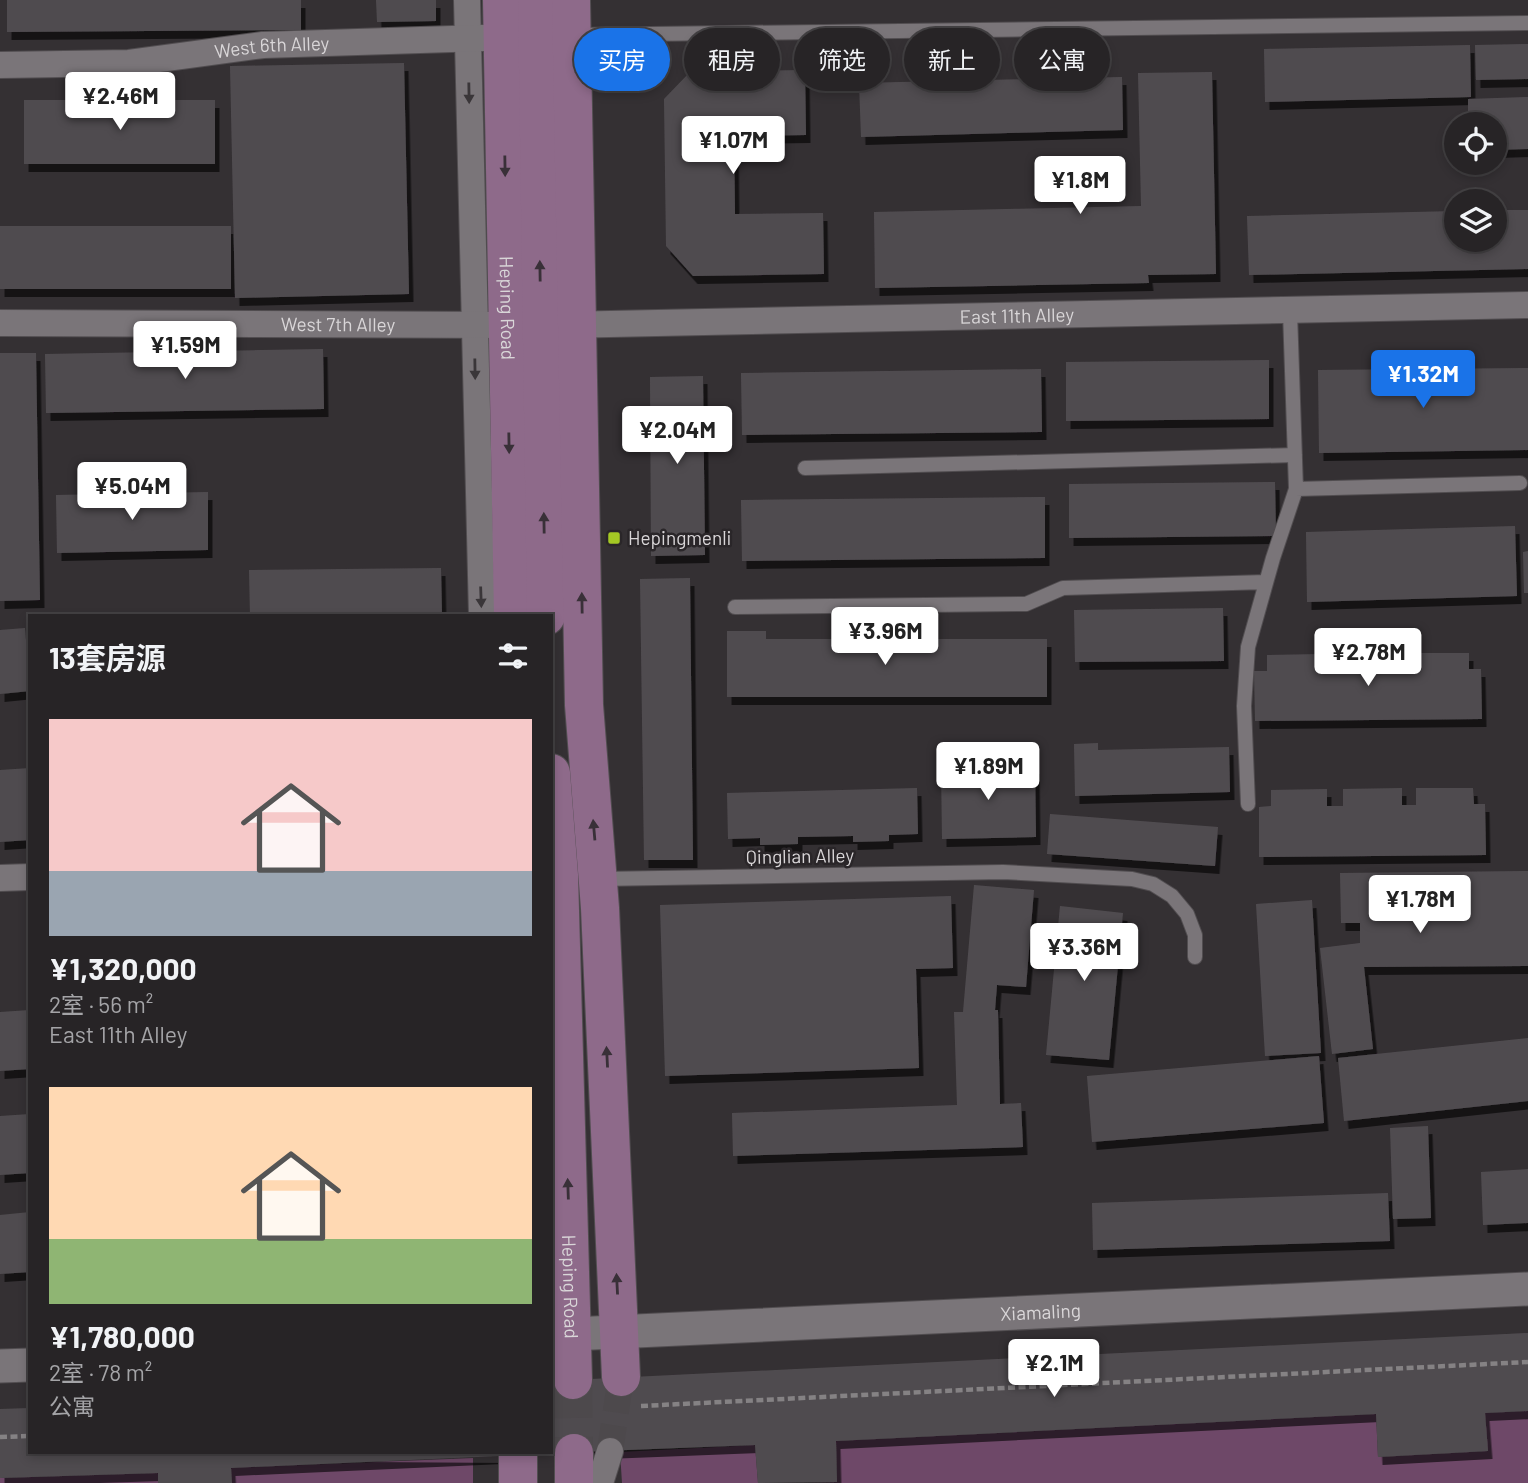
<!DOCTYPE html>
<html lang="zh">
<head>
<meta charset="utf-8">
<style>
  body { margin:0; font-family:Barlow,"Noto Sans SC",sans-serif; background:#2f2c2e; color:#f1f3f6; height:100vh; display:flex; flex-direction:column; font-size:26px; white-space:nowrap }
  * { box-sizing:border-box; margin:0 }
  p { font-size:23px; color:#a4a4a7 }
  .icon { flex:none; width:38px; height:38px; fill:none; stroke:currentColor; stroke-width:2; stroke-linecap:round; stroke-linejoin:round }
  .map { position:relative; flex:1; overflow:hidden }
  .panel { position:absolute; left:28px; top:614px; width:525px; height:840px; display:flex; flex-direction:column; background:#272426; border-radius:0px; box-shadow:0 4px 10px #0003,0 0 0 2px #434143 }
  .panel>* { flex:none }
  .guide { position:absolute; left:574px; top:28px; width:665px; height:63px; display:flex; gap:14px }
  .fabs { position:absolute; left:1444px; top:112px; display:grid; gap:14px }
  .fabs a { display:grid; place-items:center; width:63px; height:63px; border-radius:50%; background:#272426; box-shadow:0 4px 10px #0003,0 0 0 2px #434143; font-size:35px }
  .price { position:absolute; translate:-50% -60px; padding:0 16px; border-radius:7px; background:#fff; color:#222; font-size:23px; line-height:46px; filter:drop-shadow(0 2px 4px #0008) }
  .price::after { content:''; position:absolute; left:50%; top:42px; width:21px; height:16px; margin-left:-10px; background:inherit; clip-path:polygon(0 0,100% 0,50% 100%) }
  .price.current { background:#1a73e8; color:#fff }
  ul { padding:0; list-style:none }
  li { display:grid; align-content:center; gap:14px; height:371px; padding:0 21px }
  li span { display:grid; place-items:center; height:217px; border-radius:0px; color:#555 }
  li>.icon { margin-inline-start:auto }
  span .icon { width:126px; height:126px; fill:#fffc; stroke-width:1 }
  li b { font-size:30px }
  h2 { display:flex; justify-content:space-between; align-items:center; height:84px; padding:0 21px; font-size:30px }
  .pill { padding:0 24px; border-radius:32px; background:#272426; box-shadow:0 4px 10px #0003,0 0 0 2px #434143; font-size:24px; line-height:63px }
  .pill.current { background:#1a73e8; color:#fff }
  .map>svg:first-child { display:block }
  .green { fill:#6e4868 }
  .building { fill:#504c50; filter:url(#shadow) }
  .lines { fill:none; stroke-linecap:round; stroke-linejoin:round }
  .minor-tunnel { stroke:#4d494c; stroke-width:26; stroke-dasharray:26 13; stroke-linecap:butt }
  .secondary-tunnel { stroke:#4d494c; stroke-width:38; stroke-dasharray:38 19; stroke-linecap:butt }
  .service-casing { stroke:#514d50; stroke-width:16 }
  .minor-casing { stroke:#514d50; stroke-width:28 }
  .tertiary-casing { stroke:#514d50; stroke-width:35 }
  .secondary-casing { stroke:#514d50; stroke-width:40 }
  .path { stroke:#858284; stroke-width:4.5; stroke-dasharray:7 3.5; stroke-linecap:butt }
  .service { stroke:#7a7579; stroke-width:14 }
  .minor { stroke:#7a7579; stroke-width:26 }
  .tertiary { stroke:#7a7579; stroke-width:33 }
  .secondary { stroke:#8e6a8a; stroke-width:38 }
  .oneway { fill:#3a3639 }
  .oneway2 { fill:#393038 }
  .poi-dot { fill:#a4c824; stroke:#2a2629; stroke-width:2.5 }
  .labels { text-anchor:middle; stroke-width:5; stroke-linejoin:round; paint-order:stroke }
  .street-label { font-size:19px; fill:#d9d6d8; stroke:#2a2629 }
  .poi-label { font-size:19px; fill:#d9d6d8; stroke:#2a2629; text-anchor:start }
</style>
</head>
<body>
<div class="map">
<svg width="1528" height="1483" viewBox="0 0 1528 1483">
  <defs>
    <filter id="shadow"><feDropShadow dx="4.5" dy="8" stdDeviation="0" flood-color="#0009"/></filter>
  </defs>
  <rect width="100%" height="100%" fill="#343033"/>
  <path class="green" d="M1528,1411V1483H810L837,1482L836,1441L1376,1414L1378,1457L1487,1451L1485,1413Z
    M755,1445L758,1483H622L620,1452Z
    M473,1458V1483H232L231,1468Z
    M158,1473V1483H0V1478Z"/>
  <path class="building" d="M7,0H301V30L7,32Z
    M376,0H436V21L377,22Z
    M1528,44V79L1476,80L1475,45Z
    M1470,45L1471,97L1265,102L1264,49Z
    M404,63L409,294L235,298L230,66Z
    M805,70L806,135L734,136L735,214L823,213L824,274L693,276L666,246L664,99L690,72Z
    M1212,72L1216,274L1148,275L1149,283L875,288L874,212L1141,206L1138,73Z
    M1122,77L1123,130L861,137L859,83Z
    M1528,97V149L1494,150V124H1468V99Z
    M24,100H215V164H24Z
    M1494,210H1528V269L1249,275L1247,216L1456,211V240H1494Z
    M0,226H231V289H0Z
    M323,349L324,409L46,413L45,354Z
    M0,353H36L40,600L0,601Z
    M1269,360V419L1066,421V362Z
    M1528,368V450L1319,453L1318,370Z
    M1041,369L1042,432L742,435L741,373Z
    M703,376L705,555L651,556L650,377Z
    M1275,482L1276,536L1069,538V484Z
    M208,492V550L57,553L56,495Z
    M1045,497V558L742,561L741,500Z
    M1515,526L1517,596L1307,602L1306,532Z
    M1528,551V593H1524L1523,552Z
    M441,568L442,616H250L249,570Z
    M690,578L693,860H644L640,579Z
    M1223,608L1224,661L1075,662L1074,610Z
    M25,628L30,691L0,694V630Z
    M727,631H766V639H1047V697H727Z
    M1397,653V670L1412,669V653H1469V669H1481L1482,719L1255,721L1254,671H1267V655L1322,654L1323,670H1338V654Z
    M1098,743V750L1229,747L1230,792L1075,796L1074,744Z
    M1035,766L1036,837L942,839L941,767Z
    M30,768V840L0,842V770Z
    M917,788L918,834L889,835V841L853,842V836L798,837V844L760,845V838L728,839L727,793Z
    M1402,788V805H1416V788H1473L1474,804H1485L1486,855L1259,857V807L1271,806V790L1327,789V806H1343V789Z
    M1050,814L1218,827L1215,866L1047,854Z
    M1528,871V966L1364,967L1373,1049L1332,1054L1320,948L1360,943V923H1341L1340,873Z
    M974,885L1034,890L1026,987L997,985L995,1010H998L1000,1104L1021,1103L1023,1147L733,1156L732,1113L957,1105L954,1012H963Z
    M951,896L953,968L916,969L919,1068L665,1076L660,905Z
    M1312,900L1321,1053L1265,1056L1256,904Z
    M1060,906L1123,913L1109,1060L1046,1055Z
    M30,1010V1069L0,1071V1012Z
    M1528,1038V1101L1344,1121L1338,1058Z
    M1319,1056L1324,1123L1092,1142L1087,1076Z
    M30,1114V1173L0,1175V1116Z
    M1428,1126L1431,1218L1393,1219L1390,1128Z
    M1528,1169V1223L1483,1225L1481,1172Z
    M1388,1193L1390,1241L1093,1250L1092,1203Z
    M30,1212V1272L0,1274V1215Z
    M1528,1333V1411L1485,1413L1488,1451L1378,1457L1376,1414L836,1441L837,1482L758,1483L755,1445L551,1453V1381Z
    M30,1408V1452L519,1455L231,1468L232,1483H158V1473L0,1478V1409Z"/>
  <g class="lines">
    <path class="minor-tunnel" d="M610,1451L621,1377"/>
    <path class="secondary-tunnel" d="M573,1380L574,1453"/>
    <g class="service-casing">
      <path id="service" d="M574,35L1528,23
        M805,468L1295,455
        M1296,489L1520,483
        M735,607L1026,604L1063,588L1266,582
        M1248,804L1244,706L1248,647L1273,558L1296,489L1290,312
        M599,879L1003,872L1132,879L1153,884L1172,896L1187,914L1195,935V957"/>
    </g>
    <g class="minor-casing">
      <g id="minor">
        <path d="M467,0L482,616"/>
        <path id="s1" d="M0,65L129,63L263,45L483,38"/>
        <path id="s2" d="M0,323L523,325"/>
        <path id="s3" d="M562,325L1528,305"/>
        <path d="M0,878L30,877"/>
        <path d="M600,1483L610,1451"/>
      </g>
    </g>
    <g class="tertiary-casing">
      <g id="tertiary">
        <path id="s4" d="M551,1335L1528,1289"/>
        <path d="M0,1366L30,1365"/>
      </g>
    </g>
    <g class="secondary-casing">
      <g id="secondary">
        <path id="s5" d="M502,0L513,616"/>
        <path d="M537,0L546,616"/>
        <path d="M571,0L584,705L600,908L621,1377"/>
        <path id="s6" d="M551,773L559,875L573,1380"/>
        <path d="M518,1455V1483"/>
        <path d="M574,1483V1453"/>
      </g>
    </g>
    <path class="path" d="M641,1406L1528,1362
      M0,1437L30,1436"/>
    <use href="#service" class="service"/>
    <use href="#minor" class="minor"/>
    <use href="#tertiary" class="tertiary"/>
    <use href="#secondary" class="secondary"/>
  </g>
  <defs><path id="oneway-solid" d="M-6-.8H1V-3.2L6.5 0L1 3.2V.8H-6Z" transform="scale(1.75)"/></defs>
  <g class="oneway">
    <use href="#oneway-solid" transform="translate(469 93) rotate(89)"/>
    <use href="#oneway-solid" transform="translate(475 369) rotate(89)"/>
    <use href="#oneway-solid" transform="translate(481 597) rotate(88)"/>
  </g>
  <g class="oneway2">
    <use href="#oneway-solid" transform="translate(505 166) rotate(89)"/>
    <use href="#oneway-solid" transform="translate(540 271) rotate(-91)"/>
    <use href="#oneway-solid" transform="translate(509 443) rotate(89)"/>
    <use href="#oneway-solid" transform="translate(544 523) rotate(-91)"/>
    <use href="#oneway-solid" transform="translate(582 603) rotate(-91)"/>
    <use href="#oneway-solid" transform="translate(594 830) rotate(-95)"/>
    <use href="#oneway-solid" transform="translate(607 1057) rotate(-93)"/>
    <use href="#oneway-solid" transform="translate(568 1189) rotate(-92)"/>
    <use href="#oneway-solid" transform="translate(617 1284) rotate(-93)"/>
  </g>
  <rect class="poi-dot" x="607" y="531" width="14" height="14" rx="3.5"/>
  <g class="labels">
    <g class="street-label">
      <text dy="7" stroke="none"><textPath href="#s1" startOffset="273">West 6th Alley</textPath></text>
      <text dy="7" stroke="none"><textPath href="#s5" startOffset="308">Heping Road</textPath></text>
      <text dy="7" stroke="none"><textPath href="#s3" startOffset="455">East 11th Alley</textPath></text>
      <text dy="7" stroke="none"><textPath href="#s2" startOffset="338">West 7th Alley</textPath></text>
      <text transform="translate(800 856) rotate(-1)" y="7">Qinglian Alley</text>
      <text dy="7" stroke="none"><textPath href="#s6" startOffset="514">Heping Road</textPath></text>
      <text dy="7" stroke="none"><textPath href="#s4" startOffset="490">Xiamaling</textPath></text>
    </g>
    <g class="poi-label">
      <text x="628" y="545">Hepingmenli</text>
    </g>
  </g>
</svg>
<div class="fabs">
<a><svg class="icon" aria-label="locate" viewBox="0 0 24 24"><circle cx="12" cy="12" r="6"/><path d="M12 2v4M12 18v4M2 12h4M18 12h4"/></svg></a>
<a><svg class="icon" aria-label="layers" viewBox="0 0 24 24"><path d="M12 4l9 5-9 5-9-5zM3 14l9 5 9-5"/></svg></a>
</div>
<b class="price" style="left:120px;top:132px">¥2.46M</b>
<b class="price" style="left:733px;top:176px">¥1.07M</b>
<b class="price" style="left:1080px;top:216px">¥1.8M</b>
<b class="price" style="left:185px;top:381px">¥1.59M</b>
<b class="price current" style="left:1423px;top:410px">¥1.32M</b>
<b class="price" style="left:677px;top:466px">¥2.04M</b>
<b class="price" style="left:132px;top:522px">¥5.04M</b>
<b class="price" style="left:885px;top:667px">¥3.96M</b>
<b class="price" style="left:1368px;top:688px">¥2.78M</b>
<b class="price" style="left:988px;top:802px">¥1.89M</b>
<b class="price" style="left:1420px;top:935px">¥1.78M</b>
<b class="price" style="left:1084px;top:983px">¥3.36M</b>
<b class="price" style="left:1054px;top:1399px">¥2.1M</b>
<div class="guide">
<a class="pill current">买房</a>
<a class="pill">租房</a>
<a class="pill">筛选</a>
<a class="pill">新上</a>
<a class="pill">公寓</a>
</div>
<section class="panel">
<h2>13套房源<svg class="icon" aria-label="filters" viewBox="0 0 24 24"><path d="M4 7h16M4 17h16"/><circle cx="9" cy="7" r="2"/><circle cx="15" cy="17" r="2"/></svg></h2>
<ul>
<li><span style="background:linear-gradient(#f6c9c9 70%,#9aa5b1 0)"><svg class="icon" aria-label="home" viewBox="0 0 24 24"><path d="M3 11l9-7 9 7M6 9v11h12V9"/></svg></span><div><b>¥1,320,000</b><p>2室 · 56 m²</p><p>East 11th Alley</p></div></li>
<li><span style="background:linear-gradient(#ffd9b3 70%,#8fb573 0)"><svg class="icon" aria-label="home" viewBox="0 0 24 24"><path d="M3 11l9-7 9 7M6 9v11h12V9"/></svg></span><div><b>¥1,780,000</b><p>2室 · 78 m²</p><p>公寓</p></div></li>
</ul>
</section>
</div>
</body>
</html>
